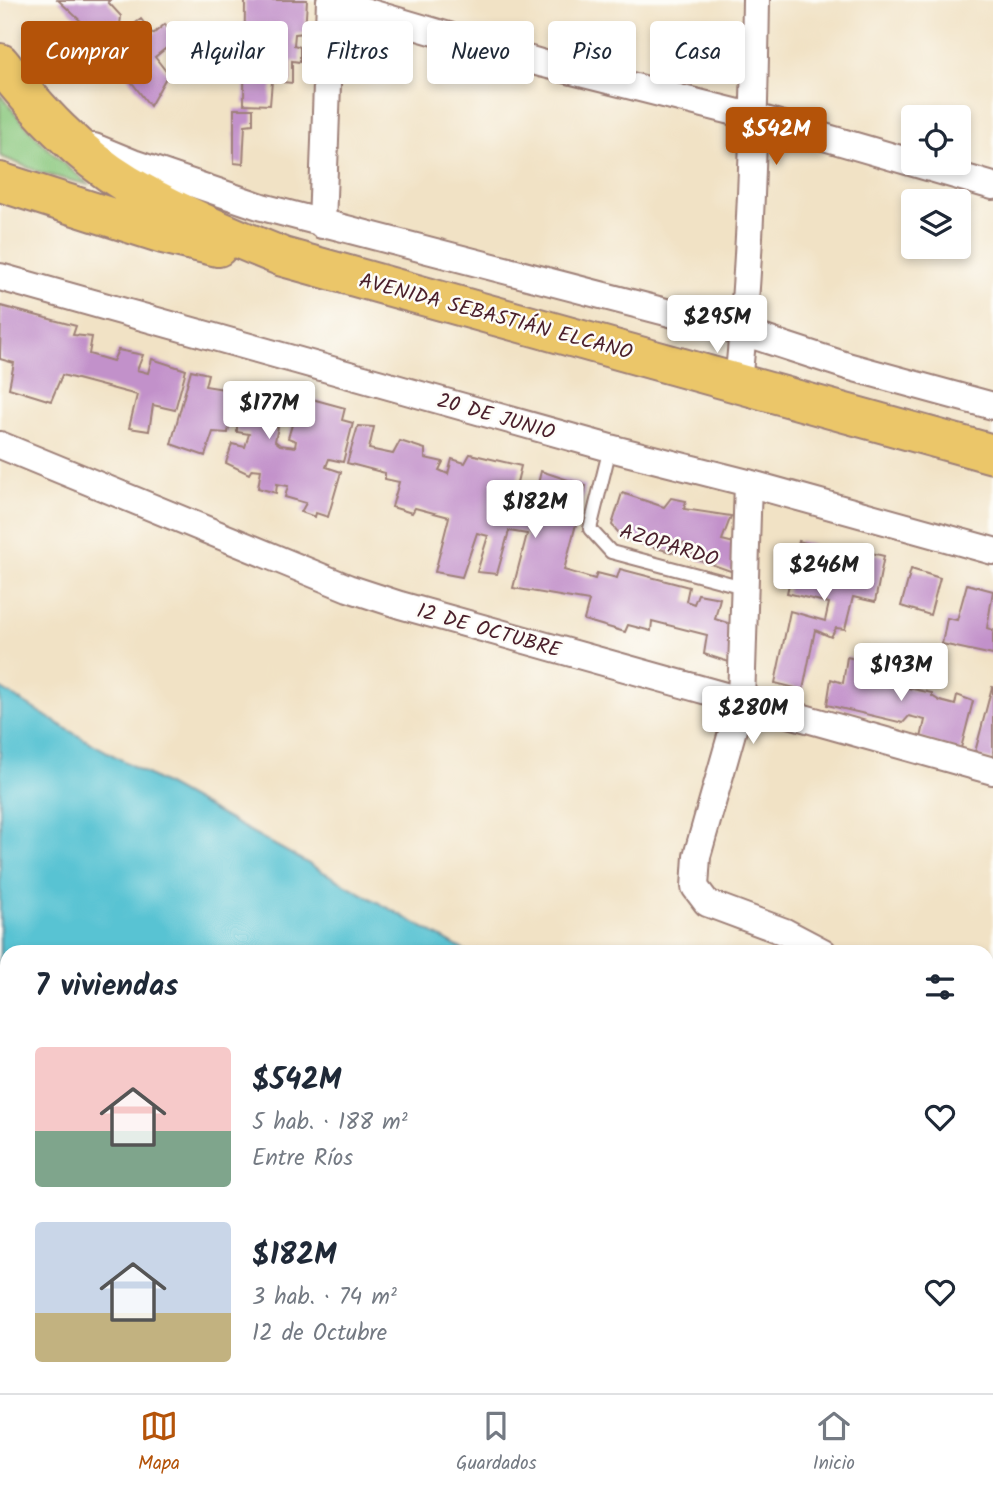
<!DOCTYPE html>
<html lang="es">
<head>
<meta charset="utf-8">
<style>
  body { margin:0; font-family:Kalam,sans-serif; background:#f2f2f3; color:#1f2937; height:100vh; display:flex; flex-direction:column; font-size:26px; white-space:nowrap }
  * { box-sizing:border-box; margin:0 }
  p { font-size:23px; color:#747a83 }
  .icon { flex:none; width:38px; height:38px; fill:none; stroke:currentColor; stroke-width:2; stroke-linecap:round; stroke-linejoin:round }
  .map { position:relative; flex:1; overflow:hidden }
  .drawer { position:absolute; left:0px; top:945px; width:994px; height:448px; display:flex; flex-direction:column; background:#fff; border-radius:21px 21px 0 0; box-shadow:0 4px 10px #0003 }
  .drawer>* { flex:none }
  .top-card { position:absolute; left:21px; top:21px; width:952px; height:63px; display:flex; gap:14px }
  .tools { position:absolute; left:901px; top:105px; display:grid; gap:14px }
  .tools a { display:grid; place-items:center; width:70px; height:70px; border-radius:7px; background:#fff; box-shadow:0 4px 10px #0003; font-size:35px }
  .price { position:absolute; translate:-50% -60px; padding:0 16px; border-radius:7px; background:#fff; color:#222; font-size:23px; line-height:46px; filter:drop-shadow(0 2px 4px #0008) }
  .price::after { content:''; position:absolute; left:50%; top:42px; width:21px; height:16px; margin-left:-10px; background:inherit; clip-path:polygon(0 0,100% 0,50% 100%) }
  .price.on { background:#b45309; color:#fff }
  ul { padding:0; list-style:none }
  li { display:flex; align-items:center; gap:21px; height:175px; padding:0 35px }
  li span { display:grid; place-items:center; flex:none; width:196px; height:140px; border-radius:7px; color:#555 }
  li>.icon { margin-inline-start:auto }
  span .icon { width:84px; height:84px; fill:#fffc; stroke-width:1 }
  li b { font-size:30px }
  h2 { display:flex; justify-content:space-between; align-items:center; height:84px; padding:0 35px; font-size:30px }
  .tag { padding:0 24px; border-radius:7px; background:#fff; box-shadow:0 4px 10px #0003; font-size:24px; line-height:63px }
  .tag.on { background:#b45309; color:#fff }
  .dock { display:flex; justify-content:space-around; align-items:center; height:98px; border-top:2px solid #e0e1e3; background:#fff; font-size:19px; color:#747a83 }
  .dock a { display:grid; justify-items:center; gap:4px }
  .dock .on { color:#b45309 }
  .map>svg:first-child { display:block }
  .green { fill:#8ac87e; stroke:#6a7454; stroke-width:2 }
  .water { fill:#58c3d3; stroke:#51717f; stroke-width:2 }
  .building { fill:#c291ca }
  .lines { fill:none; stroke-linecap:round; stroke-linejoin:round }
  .lane-casing { stroke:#9e8078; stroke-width:16 }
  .street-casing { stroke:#9e8078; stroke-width:30 }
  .primary-casing { stroke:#9e8078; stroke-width:42 }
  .lane { stroke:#fff; stroke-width:12 }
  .street { stroke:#fff; stroke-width:26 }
  .primary { stroke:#ebc669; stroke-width:38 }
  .labels { text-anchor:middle; stroke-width:5; stroke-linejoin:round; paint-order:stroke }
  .street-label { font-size:21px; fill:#4a1f2b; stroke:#fdfcf7 }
</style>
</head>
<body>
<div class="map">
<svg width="993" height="1393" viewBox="0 0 993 1393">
  <rect width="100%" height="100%" fill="#fdfcf7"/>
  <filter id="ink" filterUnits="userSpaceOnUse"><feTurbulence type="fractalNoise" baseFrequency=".0143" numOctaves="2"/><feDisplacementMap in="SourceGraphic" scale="14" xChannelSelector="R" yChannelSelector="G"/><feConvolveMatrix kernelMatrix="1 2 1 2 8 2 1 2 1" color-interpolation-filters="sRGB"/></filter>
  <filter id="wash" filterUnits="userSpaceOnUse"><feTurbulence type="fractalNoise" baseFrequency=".00686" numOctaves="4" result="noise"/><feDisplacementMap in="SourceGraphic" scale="28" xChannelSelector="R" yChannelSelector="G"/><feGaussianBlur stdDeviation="1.57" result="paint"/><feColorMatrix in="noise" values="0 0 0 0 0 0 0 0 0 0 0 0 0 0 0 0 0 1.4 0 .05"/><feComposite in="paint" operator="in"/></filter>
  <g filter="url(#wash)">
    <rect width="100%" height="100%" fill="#f1e2c5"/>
    <path class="green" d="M0,94C25,127 57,160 90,185L44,174L0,156Z"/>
    <path class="water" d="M0,688L75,734L467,952H7V1386H987V1136L993,1137V1393H0Z"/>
    <g id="blocks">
      <path class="building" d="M58,0H110L108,2L121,16L120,25L100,39Z
        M245,0H307L305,33L295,34L294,45L300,47V62L292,61V83L272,81L270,105L244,104Z
        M141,19L153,34L165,24L175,41L155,57L168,74L150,106L104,46Z
        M234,109H253V124L245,125L243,164L234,163Z
        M1,306L76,326L73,335L92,337L89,354L113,361L118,350L143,355L137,370L148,373L152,359L186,370L175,410L153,405L149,431L129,428L137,395L62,375L51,401L9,388L14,363L0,359Z
        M191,370L208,374L205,386L243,392V398L280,407L277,422L263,419L261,423L278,427L275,441L280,445L295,447L296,441L288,438L298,405L308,410L312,399L345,408L342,420L353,423L343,462L329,459L326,467L341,472L328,517L316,513L315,517L301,512L306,503L285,497L288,486L277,484L276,493L258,488L261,470L252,469L249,474L226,463L232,444L245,447L249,434L237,432V425L230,422L228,433L213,432L205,456L171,444Z
        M358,426L374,427L369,449L393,454L400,441L425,449V458L443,462L439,470L448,474L452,459L465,463L470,454L521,466L510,511L531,514L541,471L586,486L564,570L595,579L597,573L617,578L620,569L689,587L686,601L694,604L698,594L720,598L715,619L740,627L735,664L704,654L707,635L652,621L651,631L628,625L625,632L584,620L589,601L513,588L527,534L509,531L497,574L477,572L488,536L477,533L462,577L435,572L449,517L415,508L412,513L392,507L399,482L385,479V473L347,463Z
        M622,493L664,507L671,498L686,501L684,509L731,516L722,540L742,545L736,573L691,557L696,548L674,540V553L624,539L612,525Z
        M799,541L825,549L820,570L839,569L843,546L884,556L875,602L853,597L845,629L836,628L831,637L815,630L803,690L775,683L790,611L825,621L829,603L787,593Z
        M911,569L940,578L930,615L901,606Z
        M967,584L993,591L987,628L993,630V655L942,644L947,618L957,620Z
        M847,657L868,662L865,681L880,683L885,667L910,672L908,688L932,693V696L940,701L955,705L957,695L973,701L960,752L921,738L925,720L909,716L903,723L827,705L831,679L843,683Z
        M992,687H993V760L974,756Z"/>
    </g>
  </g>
  <g filter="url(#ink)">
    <use href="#blocks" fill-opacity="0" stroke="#9e8078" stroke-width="2"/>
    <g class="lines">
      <g class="lane-casing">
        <path id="lane" d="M610,448L590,529L611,552L743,587"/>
      </g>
      <g class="street-casing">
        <path id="street" d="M330,1L544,64L755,117L993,186
          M94,147L133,163L262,207L743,332L847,366L993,406
          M322,225L330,0
          M0,277L610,448L748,483L993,551
          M738,383C751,256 754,128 756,0
          M0,445L348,588L400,605L993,771
          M748,483L741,701L697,856L695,887L707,903L785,932L823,952"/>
      </g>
      <g class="primary-casing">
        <path id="primary" d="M0,63C36,108 77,154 127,184C176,213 230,236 283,257L993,454
          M0,182L163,234L218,247"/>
      </g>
      <use href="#lane" class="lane"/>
      <use href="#street" class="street"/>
      <use href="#primary" class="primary"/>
    </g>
  </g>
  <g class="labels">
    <g class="street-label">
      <text transform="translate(496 316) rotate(15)" y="7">AVENIDA SEBASTIÁN ELCANO</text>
      <text transform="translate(496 416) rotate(16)" y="7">20 DE JUNIO</text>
      <text transform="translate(669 545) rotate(17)" y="7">AZOPARDO</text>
      <text transform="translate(489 630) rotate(16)" y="7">12 DE OCTUBRE</text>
    </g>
  </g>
</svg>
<div class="tools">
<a><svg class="icon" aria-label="locate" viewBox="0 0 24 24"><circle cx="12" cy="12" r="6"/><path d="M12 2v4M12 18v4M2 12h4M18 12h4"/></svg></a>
<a><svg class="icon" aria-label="layers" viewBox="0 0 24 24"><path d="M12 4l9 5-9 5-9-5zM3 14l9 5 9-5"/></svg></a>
</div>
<b class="price on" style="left:776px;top:167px">$542M</b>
<b class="price" style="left:717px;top:355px">$295M</b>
<b class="price" style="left:269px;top:441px">$177M</b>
<b class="price" style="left:535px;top:540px">$182M</b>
<b class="price" style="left:824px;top:603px">$246M</b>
<b class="price" style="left:901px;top:703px">$193M</b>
<b class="price" style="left:753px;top:746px">$280M</b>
<div class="top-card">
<a class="tag on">Comprar</a>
<a class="tag">Alquilar</a>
<a class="tag">Filtros</a>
<a class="tag">Nuevo</a>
<a class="tag">Piso</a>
<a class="tag">Casa</a>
</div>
<section class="drawer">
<h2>7 viviendas<svg class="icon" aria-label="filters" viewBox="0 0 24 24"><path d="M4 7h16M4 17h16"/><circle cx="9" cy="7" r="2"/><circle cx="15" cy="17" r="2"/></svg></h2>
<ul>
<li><span style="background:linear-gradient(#f6c9c9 60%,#7fa58c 0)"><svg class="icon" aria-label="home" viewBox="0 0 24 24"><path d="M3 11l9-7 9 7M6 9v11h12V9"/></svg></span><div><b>$542M</b><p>5 hab. · 188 m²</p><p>Entre Ríos</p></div><svg class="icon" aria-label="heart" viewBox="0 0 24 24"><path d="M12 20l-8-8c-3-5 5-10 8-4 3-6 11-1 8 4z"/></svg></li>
<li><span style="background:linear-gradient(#c9d6e8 65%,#c2b280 0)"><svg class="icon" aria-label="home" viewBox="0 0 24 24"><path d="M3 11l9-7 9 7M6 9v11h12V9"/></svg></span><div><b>$182M</b><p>3 hab. · 74 m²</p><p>12 de Octubre</p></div><svg class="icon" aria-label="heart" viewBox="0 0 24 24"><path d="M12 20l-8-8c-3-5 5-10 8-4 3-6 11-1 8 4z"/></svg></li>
</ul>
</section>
</div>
<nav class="dock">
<a class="on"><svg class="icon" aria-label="map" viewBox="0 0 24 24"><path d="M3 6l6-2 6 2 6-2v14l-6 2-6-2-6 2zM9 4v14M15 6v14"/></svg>Mapa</a>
<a><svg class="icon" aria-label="saved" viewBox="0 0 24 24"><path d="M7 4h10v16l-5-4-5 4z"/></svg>Guardados</a>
<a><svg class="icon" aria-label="home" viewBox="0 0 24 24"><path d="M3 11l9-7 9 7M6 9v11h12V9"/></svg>Inicio</a>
</nav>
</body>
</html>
